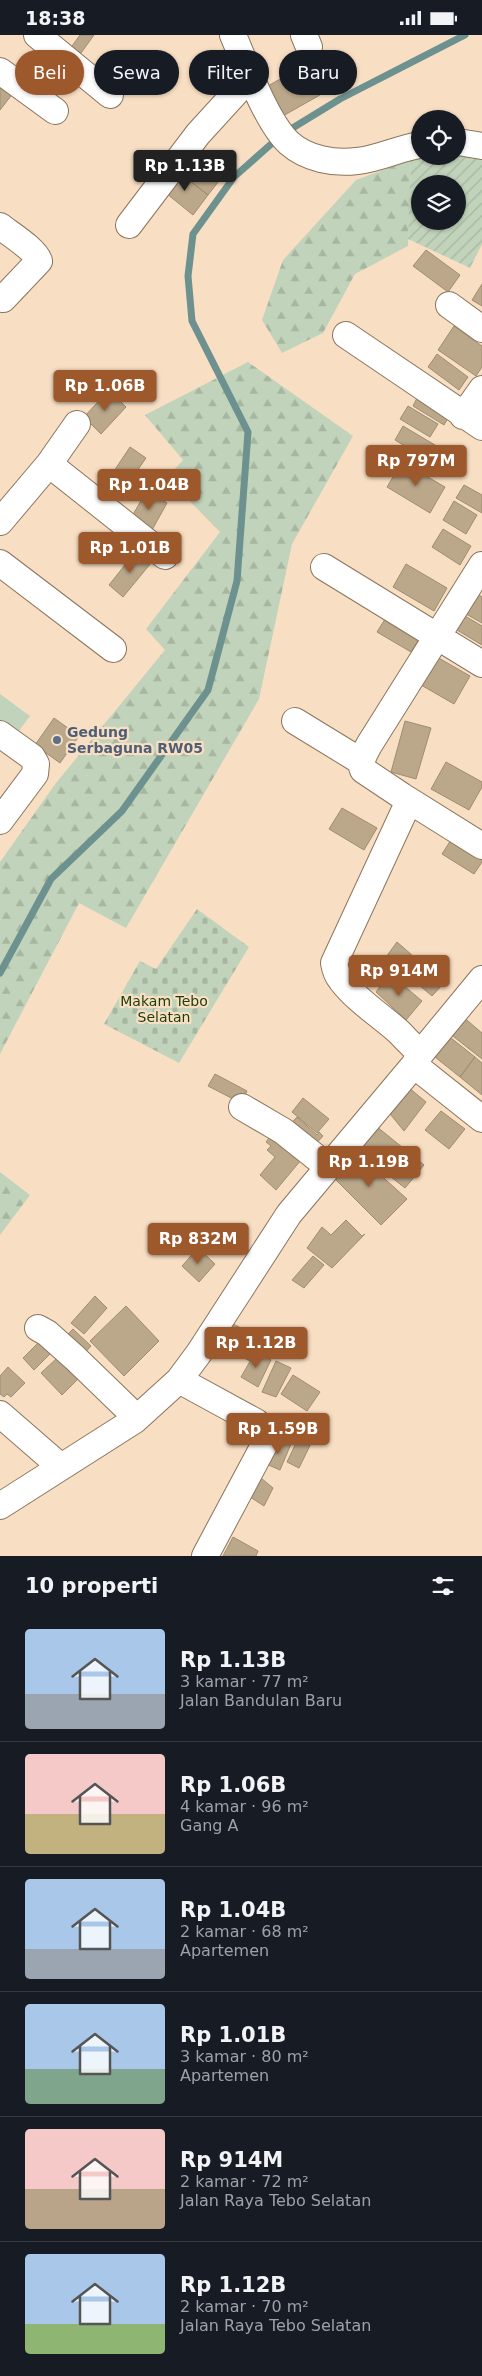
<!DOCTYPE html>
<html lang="id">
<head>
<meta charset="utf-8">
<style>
  body { margin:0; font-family:"DejaVu Sans",sans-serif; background:#242831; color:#f1f3f6; height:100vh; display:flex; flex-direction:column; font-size:19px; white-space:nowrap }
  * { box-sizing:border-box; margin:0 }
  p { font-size:16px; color:#9ea1a6 }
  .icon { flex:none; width:28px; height:28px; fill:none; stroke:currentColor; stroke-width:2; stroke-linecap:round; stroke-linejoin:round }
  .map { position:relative; height:1521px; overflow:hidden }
  .drawer { display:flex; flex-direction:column; background:#171b24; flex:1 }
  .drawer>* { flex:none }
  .top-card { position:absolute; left:15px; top:15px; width:452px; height:45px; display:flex; gap:10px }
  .controls { position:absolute; left:411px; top:75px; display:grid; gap:10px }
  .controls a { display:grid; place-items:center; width:55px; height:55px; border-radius:50%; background:#171b24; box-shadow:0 1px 4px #0004; font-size:25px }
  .price { position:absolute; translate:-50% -42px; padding:0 11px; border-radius:5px; background:#9d582b; color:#fff; font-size:16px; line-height:32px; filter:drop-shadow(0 1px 2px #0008) }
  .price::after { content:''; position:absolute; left:50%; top:30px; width:15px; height:11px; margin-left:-8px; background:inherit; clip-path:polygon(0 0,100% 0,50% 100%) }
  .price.active { background:#222; color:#fff }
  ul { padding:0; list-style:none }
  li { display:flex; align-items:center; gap:15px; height:125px; padding:0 25px }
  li+li { border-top:1px solid #363941 }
  li span { display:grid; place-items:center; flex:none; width:140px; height:100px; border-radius:5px; color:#555 }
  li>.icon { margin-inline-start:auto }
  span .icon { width:60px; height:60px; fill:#fffc; stroke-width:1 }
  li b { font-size:21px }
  h2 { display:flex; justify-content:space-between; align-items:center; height:60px; padding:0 25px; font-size:21px }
  .pill { padding:0 18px; border-radius:22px; background:#171b24; box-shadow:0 1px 4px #0004; font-size:18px; line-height:45px }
  .pill.active { background:#9d582b; color:#fff }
  .status { display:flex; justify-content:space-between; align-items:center; height:35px; padding:0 25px; background:#171b24; direction:ltr }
  .status svg { height:14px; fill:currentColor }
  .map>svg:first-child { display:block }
  .forest { fill:url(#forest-firs) }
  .cemetery { fill:url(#cemetery-stones) }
  .garden { fill:url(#garden-furrows); fill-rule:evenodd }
  .pitch { fill:#c1d3ba }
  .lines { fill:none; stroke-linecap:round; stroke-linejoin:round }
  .stream { stroke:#6d918e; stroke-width:7 }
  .building { fill:#bba88b; stroke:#9f8d71 }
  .minor-casing { stroke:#8b755c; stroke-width:28 }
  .minor { stroke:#fff; stroke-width:26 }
  .service-dot { fill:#5c6f8a; stroke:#f8dfc4; stroke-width:2 }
  .labels { text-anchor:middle; stroke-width:4.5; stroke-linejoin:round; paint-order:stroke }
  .service-label { font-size:14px; font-weight:bold; fill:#4e5e75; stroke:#f8dfc4; text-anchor:start }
  .park-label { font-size:14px; fill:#1a3d09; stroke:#f8dfc4 }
</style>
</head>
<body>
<div class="status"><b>18:38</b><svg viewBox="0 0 49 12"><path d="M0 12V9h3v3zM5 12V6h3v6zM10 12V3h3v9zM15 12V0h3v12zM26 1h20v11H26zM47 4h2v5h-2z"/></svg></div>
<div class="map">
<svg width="482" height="1521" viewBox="0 0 482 1521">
  <defs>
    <pattern id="forest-firs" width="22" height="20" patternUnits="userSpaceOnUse" patternTransform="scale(1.25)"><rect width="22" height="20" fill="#c1d3ba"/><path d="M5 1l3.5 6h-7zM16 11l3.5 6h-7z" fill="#a7b6a0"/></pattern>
    <pattern id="cemetery-stones" width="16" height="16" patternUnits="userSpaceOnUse" patternTransform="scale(1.25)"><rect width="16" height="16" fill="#c1d3ba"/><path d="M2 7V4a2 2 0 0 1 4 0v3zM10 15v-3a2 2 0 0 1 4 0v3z" fill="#a7b6a0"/></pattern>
    <pattern id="garden-furrows" width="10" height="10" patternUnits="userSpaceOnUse" patternTransform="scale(1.25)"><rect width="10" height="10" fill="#c1d3ba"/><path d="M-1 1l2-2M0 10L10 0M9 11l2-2" fill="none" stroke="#a7b6a0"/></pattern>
  </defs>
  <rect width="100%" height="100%" fill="#f8dfc4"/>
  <path class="forest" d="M411,125L408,211L355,239L323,298L282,318L262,285L283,225L356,145Z
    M248,327L353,401L292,509L259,664L126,893L79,868L0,1019V827L56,748L165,615L146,594L220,497L167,443L183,425L145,380Z
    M0,1137L30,1160L0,1200Z"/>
  <path class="cemetery" d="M197,874L249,912L179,1028L104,989L140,926L156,934Z"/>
  <path class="garden" d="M458,116L482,120V209L470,233L408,204L411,125L424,121H458ZM420,149H458V186H420Z"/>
  <path class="pitch" d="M0,659L30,681L15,701L0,690Z"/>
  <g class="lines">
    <path class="stream" d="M286,97L340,64L465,0
      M0,938L51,844L122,776L208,655L237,546L248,397L192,286L188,241L193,199L234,142L278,103"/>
  </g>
  <path class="building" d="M80,0H94L76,25L67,18Z
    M126,20L137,28L117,54L107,46Z
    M305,30L320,60L281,82L266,52Z
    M0,38L18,52L0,75Z
    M190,117L222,142L208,160L176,135Z
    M176,135L208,160L193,180L161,154Z
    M426,215L460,240L448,257L413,231Z
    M482,249V271L472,265Z
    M454,291L482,311V332L476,341L438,315Z
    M437,319L468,342L459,355L428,332Z
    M109,355L126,372L101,399L84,382Z
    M421,355L453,374L444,390L413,371Z
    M408,371L438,389L430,402L400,384Z
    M403,391L440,413L432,427L395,405Z
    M130,412L146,423L119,462L104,451Z
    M402,427L445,452L430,478L387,452Z
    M464,450L482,460V478L456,463Z
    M146,457L167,468L152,495L131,483Z
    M454,466L477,480L466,499L443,485Z
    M443,494L471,511L460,530L432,512Z
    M136,516L151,528L123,562L109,550Z
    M406,529L447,553L434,576L393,552Z
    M478,559L482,562V588L466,579Z
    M390,576L424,595L411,617L377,597Z
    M465,581L482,591V610L457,595Z
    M437,622L470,641L454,669L421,650Z
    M54,683L79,701L60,728L35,710Z
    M405,686L431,693L416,744L391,737Z
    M446,727L482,747V752L469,775L431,754Z
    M342,773L377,793L364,815L329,794Z
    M456,797L482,814V827L474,839L442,819Z
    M397,907L444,948L432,961L386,922Z
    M390,939L422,966L406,985L376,957Z
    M462,981L482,998V1024L449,998Z
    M446,999L475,1022L460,1042L430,1018Z
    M475,1022L482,1028V1060L460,1042Z
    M215,1039L247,1056L241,1068L208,1051Z
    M402,1047L426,1067L404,1096L382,1069Z
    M303,1063L329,1084L317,1098L292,1077Z
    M441,1076L465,1094L449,1114L425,1095Z
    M297,1082L317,1100L319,1097L323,1101L311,1114L287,1093Z
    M376,1091L424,1130L405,1153L357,1115Z
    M276,1094L306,1119L276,1155L260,1140L275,1122L267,1115L271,1111L266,1107Z
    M353,1115L407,1164L381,1190L332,1141Z
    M346,1185L362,1201L365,1199L332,1233L307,1213L322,1192L331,1200Z
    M198,1213L215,1229L199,1247L182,1231Z
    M313,1221L324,1230L304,1253L292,1245Z
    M95,1261L107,1273L84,1299L71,1288Z
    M126,1271L159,1306L124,1341L90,1306Z
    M227,1286L261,1303L250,1326L216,1309Z
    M73,1294L91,1311L83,1320L64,1303Z
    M43,1303L54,1315L34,1335L23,1323Z
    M256,1316L271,1325L258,1352L241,1342Z
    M57,1323L78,1344L62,1360L41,1338Z
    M276,1326L291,1333L276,1362L262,1357Z
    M8,1332L25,1348L11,1362L7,1359L4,1362L0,1359V1341Z
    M293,1340L320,1357L307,1376L281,1359Z
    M286,1383L318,1394L299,1433L287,1427L297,1406L273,1401Z
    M277,1406L291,1409L280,1435L264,1428Z
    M255,1438L273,1453L264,1471L244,1458Z
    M233,1502L258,1516L256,1521H223Z"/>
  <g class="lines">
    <g class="minor-casing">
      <path id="minor" d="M37,0L110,60
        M233,0C245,28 267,88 289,108C307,124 334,129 357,126C379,124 399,113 420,110
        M304,0L309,12
        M0,36L55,76
        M458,107L482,111
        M129,190L198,99L251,41
        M0,191C10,199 36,215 39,226L3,264
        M449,270L482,294
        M346,300L482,392
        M463,381L482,354
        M49,429L165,521
        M0,487L49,429L77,389
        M0,528L113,614
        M482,530L369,710C365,718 359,726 363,735L402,761L482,811
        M324,532L482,629
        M295,686L362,727
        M0,699L32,722L36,729L35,739L0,786
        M409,766L334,928C335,934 337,940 341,945C357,966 380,980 399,997C407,1005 410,1010 421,1018
        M414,1030L482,1084
        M242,1072L283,1096L327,1131
        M38,1293L47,1298L75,1323L137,1383
        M179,1345L256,1387L270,1399L205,1521
        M0,1379L61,1432
        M0,1471L135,1385L179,1345L199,1318L289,1179L414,1030L421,1018L482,944"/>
    </g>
    <use href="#minor" class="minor"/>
  </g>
  <circle class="service-dot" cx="57" cy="705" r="5"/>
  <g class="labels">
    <g class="service-label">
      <text x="67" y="702">Gedung<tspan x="67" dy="16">Serbaguna RW05</tspan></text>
    </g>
    <g class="park-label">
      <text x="164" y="971">Makam Tebo<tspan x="164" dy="16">Selatan</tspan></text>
    </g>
  </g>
</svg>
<div class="controls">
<a><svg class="icon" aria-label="locate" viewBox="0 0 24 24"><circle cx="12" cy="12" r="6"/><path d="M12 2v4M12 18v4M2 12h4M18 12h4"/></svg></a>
<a><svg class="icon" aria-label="layers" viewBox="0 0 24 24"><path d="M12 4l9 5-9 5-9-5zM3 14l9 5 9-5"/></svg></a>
</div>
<b class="price active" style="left:185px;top:157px">Rp 1.13B</b>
<b class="price" style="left:105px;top:377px">Rp 1.06B</b>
<b class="price" style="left:416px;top:452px">Rp 797M</b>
<b class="price" style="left:149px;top:476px">Rp 1.04B</b>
<b class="price" style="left:130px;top:539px">Rp 1.01B</b>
<b class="price" style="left:399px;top:962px">Rp 914M</b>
<b class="price" style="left:369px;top:1153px">Rp 1.19B</b>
<b class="price" style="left:198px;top:1230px">Rp 832M</b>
<b class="price" style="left:256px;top:1334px">Rp 1.12B</b>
<b class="price" style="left:278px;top:1420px">Rp 1.59B</b>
<div class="top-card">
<a class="pill active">Beli</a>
<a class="pill">Sewa</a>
<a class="pill">Filter</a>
<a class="pill">Baru</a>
</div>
</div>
<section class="drawer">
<h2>10 properti<svg class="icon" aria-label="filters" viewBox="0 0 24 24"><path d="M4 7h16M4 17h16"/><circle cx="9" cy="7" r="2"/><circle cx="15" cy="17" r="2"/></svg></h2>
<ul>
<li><span style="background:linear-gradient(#a9c7e8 65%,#9aa5b1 0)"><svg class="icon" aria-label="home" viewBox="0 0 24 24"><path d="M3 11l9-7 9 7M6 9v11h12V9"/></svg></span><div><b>Rp 1.13B</b><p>3 kamar · 77 m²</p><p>Jalan Bandulan Baru</p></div></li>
<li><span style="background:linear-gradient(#f6c9c9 60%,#c2b280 0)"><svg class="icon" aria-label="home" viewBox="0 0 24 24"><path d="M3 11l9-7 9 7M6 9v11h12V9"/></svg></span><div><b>Rp 1.06B</b><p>4 kamar · 96 m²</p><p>Gang A</p></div></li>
<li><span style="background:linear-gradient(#a9c7e8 70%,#9aa5b1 0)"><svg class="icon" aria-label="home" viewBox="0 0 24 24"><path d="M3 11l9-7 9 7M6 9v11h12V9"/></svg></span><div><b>Rp 1.04B</b><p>2 kamar · 68 m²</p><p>Apartemen</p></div></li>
<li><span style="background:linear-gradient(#a9c7e8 65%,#7fa58c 0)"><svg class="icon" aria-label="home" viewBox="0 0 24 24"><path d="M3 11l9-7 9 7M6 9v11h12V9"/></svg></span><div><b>Rp 1.01B</b><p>3 kamar · 80 m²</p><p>Apartemen</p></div></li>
<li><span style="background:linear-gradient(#f6c9c9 60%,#b9a48a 0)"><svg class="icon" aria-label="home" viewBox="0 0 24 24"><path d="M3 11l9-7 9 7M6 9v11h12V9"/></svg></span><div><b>Rp 914M</b><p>2 kamar · 72 m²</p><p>Jalan Raya Tebo Selatan</p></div></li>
<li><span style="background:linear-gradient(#a9c7e8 70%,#8fb573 0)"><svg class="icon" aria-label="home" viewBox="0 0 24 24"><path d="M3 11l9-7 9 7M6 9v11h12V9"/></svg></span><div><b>Rp 1.12B</b><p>2 kamar · 70 m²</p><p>Jalan Raya Tebo Selatan</p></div></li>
</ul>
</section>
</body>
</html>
